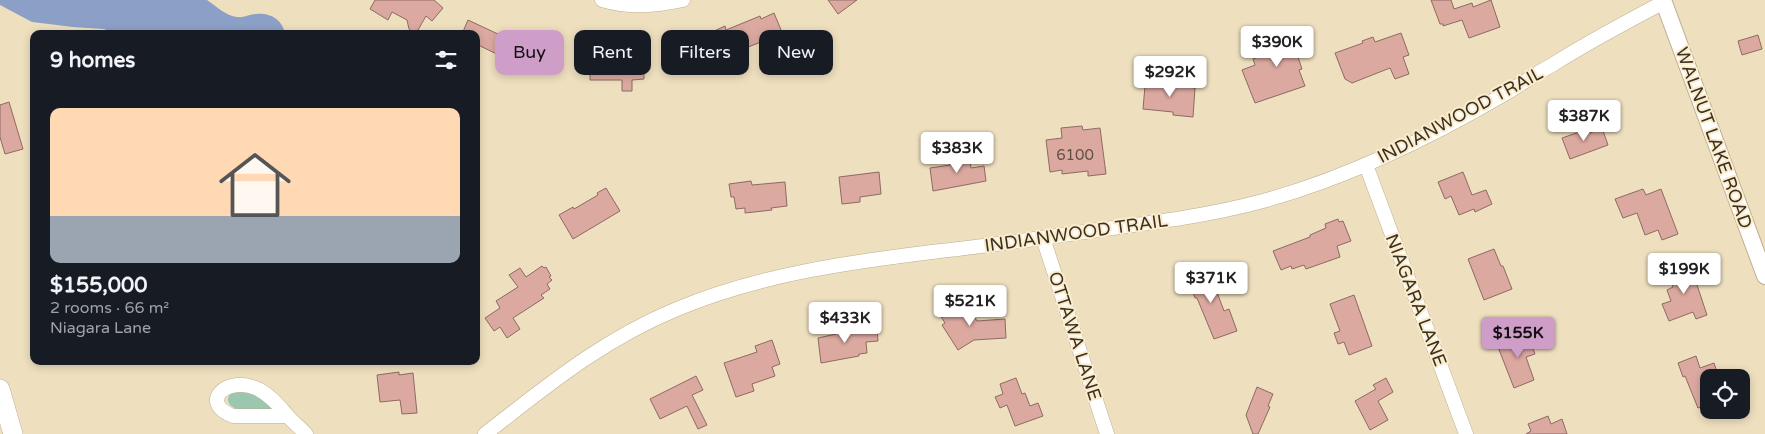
<!DOCTYPE html>
<html lang="en">
<head>
<meta charset="utf-8">
<style>
  body { margin:0; font-family:"Varela Round",sans-serif; background:#242831; color:#f1f3f6; height:100vh; display:flex; flex-direction:column; font-size:19px; white-space:nowrap }
  * { box-sizing:border-box; margin:0 }
  p { font-size:16px; color:#9ea1a6 }
  .icon { flex:none; width:28px; height:28px; fill:none; stroke:currentColor; stroke-width:2; stroke-linecap:round; stroke-linejoin:round }
  .map { position:relative; flex:1; overflow:hidden }
  .sheet { position:absolute; left:30px; top:30px; width:450px; height:335px; display:flex; flex-direction:column; background:#171b24; border-radius:10px; box-shadow:0 2px 8px #0003 }
  .sheet>* { flex:none }
  .banner { position:absolute; left:495px; top:30px; width:475px; height:45px; display:flex; gap:10px }
  .fabs { position:absolute; left:1700px; top:369px; display:grid; gap:10px }
  .fabs a { display:grid; place-items:center; width:50px; height:50px; border-radius:10px; background:#171b24; box-shadow:0 2px 8px #0003; font-size:25px }
  .price { position:absolute; translate:-50% -42px; padding:0 11px; border-radius:5px; background:#fff; color:#222; font-size:16px; line-height:32px; filter:drop-shadow(0 1px 2px #0008) }
  .price::after { content:''; position:absolute; left:50%; top:30px; width:15px; height:11px; margin-left:-8px; background:inherit; clip-path:polygon(0 0,100% 0,50% 100%) }
  .price.selected { background:#ce9dc8; color:#111 }
  ul { padding:0; list-style:none }
  li { display:grid; align-content:center; gap:10px; height:265px; padding:0 20px }
  li+li { border-top:1px solid #363941 }
  li span { display:grid; place-items:center; height:155px; border-radius:10px; color:#555 }
  li>.icon { margin-inline-start:auto }
  span .icon { width:90px; height:90px; fill:#fffc; stroke-width:1 }
  li b { font-size:21px }
  h2 { display:flex; justify-content:space-between; align-items:center; height:60px; padding:0 20px; font-size:21px }
  .pill { padding:0 18px; border-radius:10px; background:#171b24; box-shadow:0 2px 8px #0003; font-size:18px; line-height:45px }
  .pill.selected { background:#ce9dc8; color:#111 }
  .map>svg:first-child { display:block }
  .green { fill:#9bc6b0 }
  .water { fill:#8ca0c7 }
  .building { fill:#dca9a0; stroke:#8d6a63 }
  .lines { fill:none; stroke-linecap:round; stroke-linejoin:round }
  .minor-casing { stroke:#beaf8f; stroke-width:15 }
  .tertiary-casing { stroke:#beaf8f; stroke-width:18 }
  .secondary-casing { stroke:#beaf8f; stroke-width:20 }
  .minor { stroke:#fff; stroke-width:14 }
  .tertiary { stroke:#fff; stroke-width:16 }
  .secondary { stroke:#fff; stroke-width:19 }
  .labels { text-anchor:middle; stroke-width:4; stroke-linejoin:round; paint-order:stroke }
  .number-label { font-size:15px; fill:#615044 }
  .street-label { font-size:18px; fill:#383225; stroke:#fceccb }
</style>
</head>
<body>
<div class="map">
<svg width="1765" height="434" viewBox="0 0 1765 434">
  <rect width="100%" height="100%" fill="#eedfbe"/>
  <path class="green" d="M234,390L252,391L277,410C265,410 229,415 228,400C228,396 231,393 234,390Z"/>
  <path class="water" d="M0,0H207C216,6 226,16 237,17C244,18 250,14 256,14C270,12 283,20 285,34H117L104,29L73,27L32,22L0,5Z"/>
  <path class="building" d="M375,0H434L443,8L432,21L426,16L418,30L413,32L409,29L407,20L392,12L388,20L370,9Z
    M828,0H857L838,14Z
    M1431,0H1451L1454,9L1472,3L1473,7L1491,0L1500,27L1469,38L1462,20L1443,26V24H1440Z
    M774,13L781,30L768,36L769,39L735,52L733,47L720,52L712,32L725,26L726,30L760,16L761,19Z
    M468,20L500,35L501,32L513,37L503,57L476,44V34H462Z
    M1298,28L1307,53L1298,57L1302,69L1299,70L1305,86L1255,103L1242,70L1255,65L1253,59L1275,51L1271,39Z
    M1401,33L1409,55L1403,57L1409,74L1395,79L1390,68L1352,83L1345,79L1335,53L1363,43L1362,41L1373,37L1375,42Z
    M1758,35L1762,49L1742,55L1738,41Z
    M624,52H637V58H644V79L632,80V91H622V80H590V59L624,58Z
    M1153,78L1181,81L1180,86L1195,88L1193,117L1173,115V112L1143,109L1145,86L1152,87Z
    M9,102L23,149L5,154L0,137V105Z
    M1082,126L1083,130L1100,128L1106,174L1088,176V171L1062,174V170L1050,172L1046,140L1062,138L1061,128Z
    M1602,128L1608,145L1570,159L1562,138L1588,129L1590,133Z
    M969,153L971,168L984,166L986,181L933,191L930,168L950,165L949,159L958,158V155Z
    M879,172L881,194L860,197V202L842,204L839,177Z
    M1463,172L1472,195L1486,190L1492,204L1475,212L1474,209L1459,215L1451,196L1445,199L1438,182Z
    M751,181L752,185L785,182L787,206L771,208L772,210L745,213V208L736,209L734,197H731L729,184Z
    M606,188L620,211L573,239L559,215L573,207L574,209L598,195L597,193Z
    M1643,189L1646,195L1661,189L1678,234L1662,240L1658,230L1645,235L1637,213L1623,218L1615,199Z
    M1338,219L1339,222L1343,221L1351,241L1337,246L1340,257L1306,269L1304,265L1292,269L1291,266L1281,270L1273,251L1310,237V235L1326,228L1325,224Z
    M1494,249L1501,266H1503L1512,289L1484,300L1468,259Z
    M1689,261L1707,315L1696,319L1693,312L1669,321L1662,304L1671,301L1667,290L1673,287L1670,280L1672,279L1669,272L1680,268L1679,265Z
    M542,266L544,268L546,267L551,276L549,277L552,280L547,284L550,289L541,295L544,298L513,318L520,329L507,338L500,327L494,331L485,318L500,308L496,301L518,287L509,275L520,268L526,277Z
    M1205,267L1210,280L1212,279L1224,311L1229,309L1237,331L1214,339L1197,298H1195L1186,274Z
    M1354,295L1372,346L1349,355L1344,342L1338,344L1334,333L1340,331L1330,304Z
    M961,302L966,309L968,308L977,321L1005,319L1006,338L974,340L958,350L942,325L945,323L940,315Z
    M864,328V332L877,330L878,341L866,342L867,353L859,354V356L821,363L818,338L836,334L835,332Z
    M1526,330L1535,354L1526,357L1534,380L1514,388L1498,347L1512,342L1510,337Z
    M772,340L780,364L772,367L775,376L752,384L754,391L736,397L724,363L757,352L755,346Z
    M1696,356L1700,368L1714,363L1719,378H1709V404L1698,408L1685,376L1683,377L1678,363Z
    M399,372V375L413,373L417,413L402,414L400,400L380,402L377,375Z
    M696,376L703,390L692,395L707,425L698,429L687,406L660,419L650,399Z
    M1016,378L1022,394L1025,393L1030,406L1038,403L1043,416L1015,426L1007,405L1000,408L995,397L1003,394L1000,384Z
    M1386,378L1393,392L1378,401L1388,420L1370,430L1355,401L1376,389L1373,385Z
    M1257,387L1273,394L1268,406L1270,407L1258,434H1253L1246,415Z
    M1548,416L1551,424L1562,419L1567,434H1526L1531,431L1528,424Z"/>
  <g class="lines">
    <g class="minor-casing">
      <path id="minor" d="M602,0C629,8 655,6 683,0
        M1366,165L1466,434
        M1043,238L1107,434
        M287,416H233C199,404 225,374 258,389C271,396 278,405 287,415C292,422 300,427 306,434
        M485,434C548,385 602,340 677,309C761,274 850,262 940,251C995,245 1050,237 1105,229C1158,222 1211,215 1263,201C1347,178 1433,136 1508,92C1523,83 1537,73 1552,65C1588,42 1626,22 1664,2"/>
    </g>
    <g class="tertiary-casing">
      <path id="tertiary" d="M1663,0L1765,276"/>
    </g>
    <g class="secondary-casing">
      <path id="secondary" d="M0,389L13,434"/>
    </g>
    <use href="#minor" class="minor"/>
    <use href="#tertiary" class="tertiary"/>
    <use href="#secondary" class="secondary"/>
  </g>
  <g class="labels">
    <g class="number-label">
      <text x="1075" y="160">6100</text>
    </g>
    <g class="street-label">
      <text transform="translate(1460 115) rotate(-28)" y="6">INDIANWOOD TRAIL</text>
      <text transform="translate(1714 138) rotate(70)" y="6">WALNUT LAKE ROAD</text>
      <text transform="translate(1076 233) rotate(-8)" y="6">INDIANWOOD TRAIL</text>
      <text transform="translate(1416 300) rotate(69)" y="6">NIAGARA LANE</text>
      <text transform="translate(1075 336) rotate(72)" y="6">OTTAWA LANE</text>
    </g>
  </g>
</svg>
<div class="fabs">
<a><svg class="icon" aria-label="locate" viewBox="0 0 24 24"><circle cx="12" cy="12" r="6"/><path d="M12 2v4M12 18v4M2 12h4M18 12h4"/></svg></a>
</div>
<b class="price" style="left:1277px;top:68px">$390K</b>
<b class="price" style="left:1170px;top:98px">$292K</b>
<b class="price" style="left:1584px;top:142px">$387K</b>
<b class="price" style="left:957px;top:174px">$383K</b>
<b class="price" style="left:1684px;top:295px">$199K</b>
<b class="price" style="left:1211px;top:304px">$371K</b>
<b class="price" style="left:970px;top:327px">$521K</b>
<b class="price" style="left:845px;top:344px">$433K</b>
<b class="price selected" style="left:1518px;top:359px">$155K</b>
<div class="banner">
<a class="pill selected">Buy</a>
<a class="pill">Rent</a>
<a class="pill">Filters</a>
<a class="pill">New</a>
</div>
<section class="sheet">
<h2>9 homes<svg class="icon" aria-label="filters" viewBox="0 0 24 24"><path d="M4 7h16M4 17h16"/><circle cx="9" cy="7" r="2"/><circle cx="15" cy="17" r="2"/></svg></h2>
<ul>
<li><span style="background:linear-gradient(#ffd9b3 70%,#9aa5b1 0)"><svg class="icon" aria-label="home" viewBox="0 0 24 24"><path d="M3 11l9-7 9 7M6 9v11h12V9"/></svg></span><div><b>$155,000</b><p>2 rooms · 66 m²</p><p>Niagara Lane</p></div></li>
</ul>
</section>
</div>
</body>
</html>
